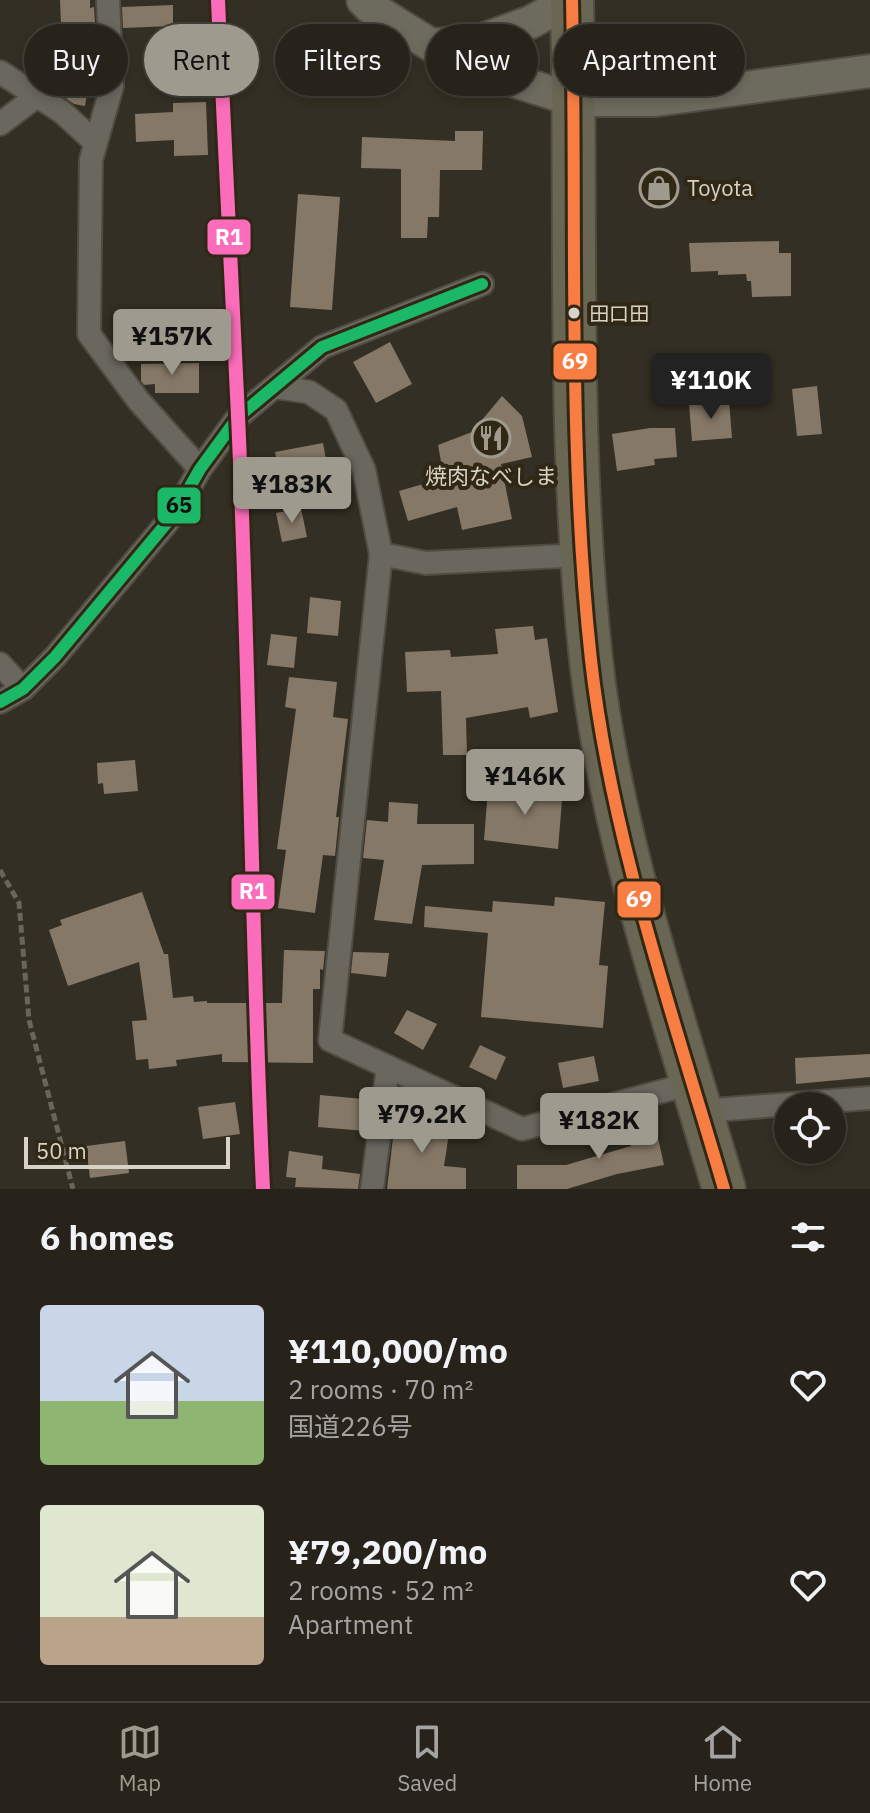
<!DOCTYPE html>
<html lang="en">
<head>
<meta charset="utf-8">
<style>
  body { margin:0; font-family:"IBM Plex Sans","Noto Sans JP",sans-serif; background:#2f2b24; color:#f1f3f6; height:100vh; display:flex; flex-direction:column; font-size:30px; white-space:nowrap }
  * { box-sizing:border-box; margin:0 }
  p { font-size:26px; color:#a4a4a3 }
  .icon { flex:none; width:44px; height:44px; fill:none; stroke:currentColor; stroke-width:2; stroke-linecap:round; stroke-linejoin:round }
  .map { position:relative; height:1189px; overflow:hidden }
  .details { display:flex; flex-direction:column; background:#27231b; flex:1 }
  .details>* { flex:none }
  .hud { position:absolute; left:24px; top:24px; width:822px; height:72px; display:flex; gap:16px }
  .controls { position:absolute; left:774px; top:1092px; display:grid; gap:16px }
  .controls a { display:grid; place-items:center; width:72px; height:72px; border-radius:50%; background:#27231b; box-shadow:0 4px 12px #0003,0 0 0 2px #43403a; font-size:40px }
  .scale { position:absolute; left:24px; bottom:20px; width:206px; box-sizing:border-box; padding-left:8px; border:4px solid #d8d3c7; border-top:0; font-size:22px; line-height:28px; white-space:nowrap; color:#d8d3c7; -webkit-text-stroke:6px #302814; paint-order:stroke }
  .price { position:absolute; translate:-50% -68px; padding:0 18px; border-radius:8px; background:#9f9a8e; color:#111; font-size:26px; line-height:52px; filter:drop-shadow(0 2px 4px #0008) }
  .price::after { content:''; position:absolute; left:50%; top:48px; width:24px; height:18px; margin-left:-12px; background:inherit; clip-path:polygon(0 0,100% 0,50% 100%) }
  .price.current { background:#222; color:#fff }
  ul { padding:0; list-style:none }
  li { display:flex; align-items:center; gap:24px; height:200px; padding:0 40px }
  li span { display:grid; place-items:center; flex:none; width:224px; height:160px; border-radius:8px; color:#555 }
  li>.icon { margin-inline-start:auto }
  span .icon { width:96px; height:96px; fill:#fffc; stroke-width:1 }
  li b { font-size:34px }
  h2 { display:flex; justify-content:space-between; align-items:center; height:96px; padding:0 40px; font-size:34px }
  .tag { padding:0 28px; border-radius:36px; background:#27231b; box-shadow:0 4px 12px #0003,0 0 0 2px #43403a; font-size:28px; line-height:72px }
  .tag.current { background:#9f9a8e; color:#111 }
  .tabs { display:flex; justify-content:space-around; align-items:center; height:112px; border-top:2px solid #43403a; background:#27231b; font-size:22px; color:#a4a4a3 }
  .tabs a { display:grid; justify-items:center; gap:4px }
  .tabs .current { color:#9f9a8e }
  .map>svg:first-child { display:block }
  .building { fill:#867867 }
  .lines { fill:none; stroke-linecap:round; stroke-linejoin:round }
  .street-casing { stroke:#504c42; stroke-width:26 }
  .secondary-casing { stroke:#504c42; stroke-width:36 }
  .highway-casing { stroke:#504c42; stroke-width:46 }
  .path { stroke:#68655d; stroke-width:5; stroke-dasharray:8 4; stroke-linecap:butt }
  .street { stroke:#6a675f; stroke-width:22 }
  .secondary { stroke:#6d6a5e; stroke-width:32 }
  .highway { stroke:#6a6654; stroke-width:42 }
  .bus-1-casing { stroke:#302814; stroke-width:18 }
  .bus-2-casing { stroke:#302814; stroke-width:18 }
  .bus-1 { stroke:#f77d43; stroke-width:12 }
  .bus-2 { stroke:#1ab867; stroke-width:12 }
  .rail-1-casing { stroke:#302814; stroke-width:20 }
  .rail-1 { stroke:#fb6dba; stroke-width:14 }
  .bus-dot { fill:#d8d3c7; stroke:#302814; stroke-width:3 }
  .labels { text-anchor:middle; stroke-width:8; stroke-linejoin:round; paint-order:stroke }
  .bus-label { font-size:20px; fill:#d8d3c7; stroke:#302814; text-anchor:start }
  .poi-label { font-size:22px; fill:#d8d3c7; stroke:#302814; text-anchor:start }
  .line-badge { stroke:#302814; stroke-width:3 }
  .badge-label { font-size:22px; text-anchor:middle; font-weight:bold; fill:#fff }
  .pale-badge-label { font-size:22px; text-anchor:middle; font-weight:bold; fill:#111 }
</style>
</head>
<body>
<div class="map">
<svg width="870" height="1189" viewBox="0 0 870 1189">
  <rect width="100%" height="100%" fill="#342f24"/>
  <path class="building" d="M60,0H90V8L94,7L96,40L85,106L74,104L64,97Z
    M173,5V26L123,28L122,7Z
    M206,102L208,155L174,156V140L136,142L135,114L173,112V103Z
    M455,131H483L482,170H440L439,217H428L427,238H401V169L361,168L362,137L455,141Z
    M298,194L340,197L332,310L290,307Z
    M779,241V253H791V296L752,297L751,281H747L746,274L718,275V271L691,272L689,243Z
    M390,342L412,384L376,403L353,362Z
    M199,363V393H155V384L144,385L141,381V364Z
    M817,386L822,434L797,436L792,389Z
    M502,396L522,416L532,457L501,464L512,519L462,530L457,507L408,521L399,491L444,478L438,445L472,432Z
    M729,400L732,438L692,441L689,404Z
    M650,428H675L677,457L654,459L655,465L617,471L612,434Z
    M323,443L329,476L281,485L275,452Z
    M301,508L307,537L282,542L276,513Z
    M310,597L341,601L338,636L307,633Z
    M533,626L535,640L547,638L558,712L530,718L528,707L466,718L467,755H443L441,691L407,692L405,652L450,650L451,657L498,654L495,629Z
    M271,634L297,637L294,668L267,665Z
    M289,677L337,682L333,717L348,719L336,817H339L335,856L323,855L315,913L278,908L286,850L277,849L296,709L285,707Z
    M135,760L138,791L104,794L103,783L98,784L97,763Z
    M533,786L563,788L558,849L484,840L488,789L533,792Z
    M389,802L418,804L417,824H474V864L422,865L412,924L374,920L384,860L363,858L367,820L388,822Z
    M142,892L164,954H168L173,998L193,996L194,1002L207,1001V1003H282L284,950L325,951L323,970L320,969V989H313V1063L222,1062V1054L176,1060L177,1066L149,1069L148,1059L136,1060L132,1021L147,1020L139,962L68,986L49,930L62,925L60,920Z
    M555,897L605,902L599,965L608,966L603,1028L481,1017L488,933L424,927L425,906L492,912L493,901L554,906Z
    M353,952L389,953L386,977L351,973Z
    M407,1010L437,1024L423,1050L394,1033Z
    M480,1045L506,1057L496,1080L469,1067Z
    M870,1054V1077L796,1084L795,1058Z
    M594,1056L599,1081L563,1088L558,1063Z
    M320,1095L363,1099V1107L369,1108L365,1131L318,1127Z
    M235,1102L240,1134L203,1139L198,1107Z
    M652,1111L664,1165L617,1174L567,1189H517V1165H566L631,1146L630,1140H634L629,1116Z
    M396,1112L451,1121L444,1166L466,1168V1189H387Z
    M125,1141L129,1173L90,1178L86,1146Z
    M289,1151L323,1156L322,1169L360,1174L358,1189L295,1187L296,1178L286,1177Z"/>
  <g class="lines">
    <g class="street-casing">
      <path id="street" d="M108,0L112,86L91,160L89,334L138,400L200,469
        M0,72L62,112L96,143
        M0,124L37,96
        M275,387L309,392L336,410L364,470L381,554
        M583,555L426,563L381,554L330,1040L522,1129L693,1083
        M0,664L23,689
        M0,702L23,689L55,657L175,513L200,469L238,417L322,347L482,284
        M701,1111L870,1098
        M372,1189L388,1067"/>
    </g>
    <g class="secondary-casing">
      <path id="secondary" d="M363,0L370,7L431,45L499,76L574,100H656L870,71
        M435,45L485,39L531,22L571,0"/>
    </g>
    <g class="highway-casing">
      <path id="highway" d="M572,0C577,220 567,442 591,660C611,839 674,1017 724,1189"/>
    </g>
    <path class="path" d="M0,870L19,903L29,1020L73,1189"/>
    <use href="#street" class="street"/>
    <use href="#secondary" class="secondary"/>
    <use href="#highway" class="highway"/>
    <g class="bus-1-casing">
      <path id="bus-1" d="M572,0C577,220 567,442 591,660C611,839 674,1017 724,1189"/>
    </g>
    <g class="bus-2-casing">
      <path id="bus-2" d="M0,702L23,689L55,657L175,513L200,469L238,417L322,347L482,284"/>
    </g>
    <use href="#bus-1" class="bus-1"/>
    <use href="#bus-2" class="bus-2"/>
    <g class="rail-1-casing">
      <path id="rail-1" d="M218,0C224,139 231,278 238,416C250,674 251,932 263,1189"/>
    </g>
    <use href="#rail-1" class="rail-1"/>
  </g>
  <defs>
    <g id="shop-ring" transform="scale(2)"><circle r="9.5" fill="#302814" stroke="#9f9a8e" stroke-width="1.5"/><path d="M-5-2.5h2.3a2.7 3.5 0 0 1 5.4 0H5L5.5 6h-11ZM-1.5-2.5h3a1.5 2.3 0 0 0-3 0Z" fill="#9f9a8e"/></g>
    <g id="restaurant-ring" transform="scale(2)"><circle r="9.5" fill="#302814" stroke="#9f9a8e" stroke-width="1.5"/><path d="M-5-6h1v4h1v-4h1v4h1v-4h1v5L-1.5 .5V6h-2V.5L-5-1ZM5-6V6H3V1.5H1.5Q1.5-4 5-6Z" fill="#9f9a8e"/></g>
  </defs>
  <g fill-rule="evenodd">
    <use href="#shop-ring" x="659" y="188"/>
    <use href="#restaurant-ring" x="491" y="438"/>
  </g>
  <circle class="bus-dot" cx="574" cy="313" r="7"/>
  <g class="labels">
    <g class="bus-label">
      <text x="589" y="321">田口田</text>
    </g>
    <g class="poi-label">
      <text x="687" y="196">Toyota</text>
      <text x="491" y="484" text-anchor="middle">焼肉なべしま</text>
    </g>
  </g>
  <g class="line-badge">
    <rect x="206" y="218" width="46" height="38" rx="8" fill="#fb6dba"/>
    <rect x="552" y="342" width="46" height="39" rx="8" fill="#f77d43"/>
    <rect x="156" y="486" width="46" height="39" rx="8" fill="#1ab867"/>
    <rect x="230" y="873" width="46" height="38" rx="8" fill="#fb6dba"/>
    <rect x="616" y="880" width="46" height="39" rx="8" fill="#f77d43"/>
  </g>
  <g class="badge-label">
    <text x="229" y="245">R1</text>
    <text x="575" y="369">69</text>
    <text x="253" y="899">R1</text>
    <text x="639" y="907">69</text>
  </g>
  <g class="pale-badge-label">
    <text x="179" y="513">65</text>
  </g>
</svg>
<div class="controls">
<a><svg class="icon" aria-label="locate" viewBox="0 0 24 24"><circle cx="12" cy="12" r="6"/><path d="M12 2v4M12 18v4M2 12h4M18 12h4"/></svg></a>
</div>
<div class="scale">50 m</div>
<b class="price" style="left:172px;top:377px">¥157K</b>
<b class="price current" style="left:711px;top:421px">¥110K</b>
<b class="price" style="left:292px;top:525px">¥183K</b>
<b class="price" style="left:525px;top:817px">¥146K</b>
<b class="price" style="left:422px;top:1155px">¥79.2K</b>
<b class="price" style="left:599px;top:1161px">¥182K</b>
<div class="hud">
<a class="tag">Buy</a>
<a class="tag current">Rent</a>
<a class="tag">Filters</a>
<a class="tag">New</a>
<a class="tag">Apartment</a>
</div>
</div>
<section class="details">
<h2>6 homes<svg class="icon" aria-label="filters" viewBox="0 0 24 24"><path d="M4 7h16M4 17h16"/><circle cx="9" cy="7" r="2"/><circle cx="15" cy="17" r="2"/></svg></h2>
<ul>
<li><span style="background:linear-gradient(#c9d6e8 60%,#8fb573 0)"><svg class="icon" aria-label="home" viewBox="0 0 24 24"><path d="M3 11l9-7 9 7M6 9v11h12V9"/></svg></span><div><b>¥110,000/mo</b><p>2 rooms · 70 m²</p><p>国道226号</p></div><svg class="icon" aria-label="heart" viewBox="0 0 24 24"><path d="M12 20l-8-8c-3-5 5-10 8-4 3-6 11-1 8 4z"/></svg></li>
<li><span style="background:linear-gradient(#dfe7d0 70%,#b9a48a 0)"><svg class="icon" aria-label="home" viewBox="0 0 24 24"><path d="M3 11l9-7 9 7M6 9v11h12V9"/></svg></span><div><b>¥79,200/mo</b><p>2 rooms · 52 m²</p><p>Apartment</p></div><svg class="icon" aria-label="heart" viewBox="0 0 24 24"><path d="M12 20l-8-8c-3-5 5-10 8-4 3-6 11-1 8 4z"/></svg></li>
</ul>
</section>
<nav class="tabs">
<a class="current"><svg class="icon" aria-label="map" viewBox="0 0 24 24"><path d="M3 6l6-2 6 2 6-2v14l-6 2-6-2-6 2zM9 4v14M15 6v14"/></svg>Map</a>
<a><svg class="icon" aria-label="saved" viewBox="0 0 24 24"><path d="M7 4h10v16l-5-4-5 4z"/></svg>Saved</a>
<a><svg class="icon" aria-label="home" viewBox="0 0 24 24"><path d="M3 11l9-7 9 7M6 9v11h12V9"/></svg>Home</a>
</nav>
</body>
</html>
